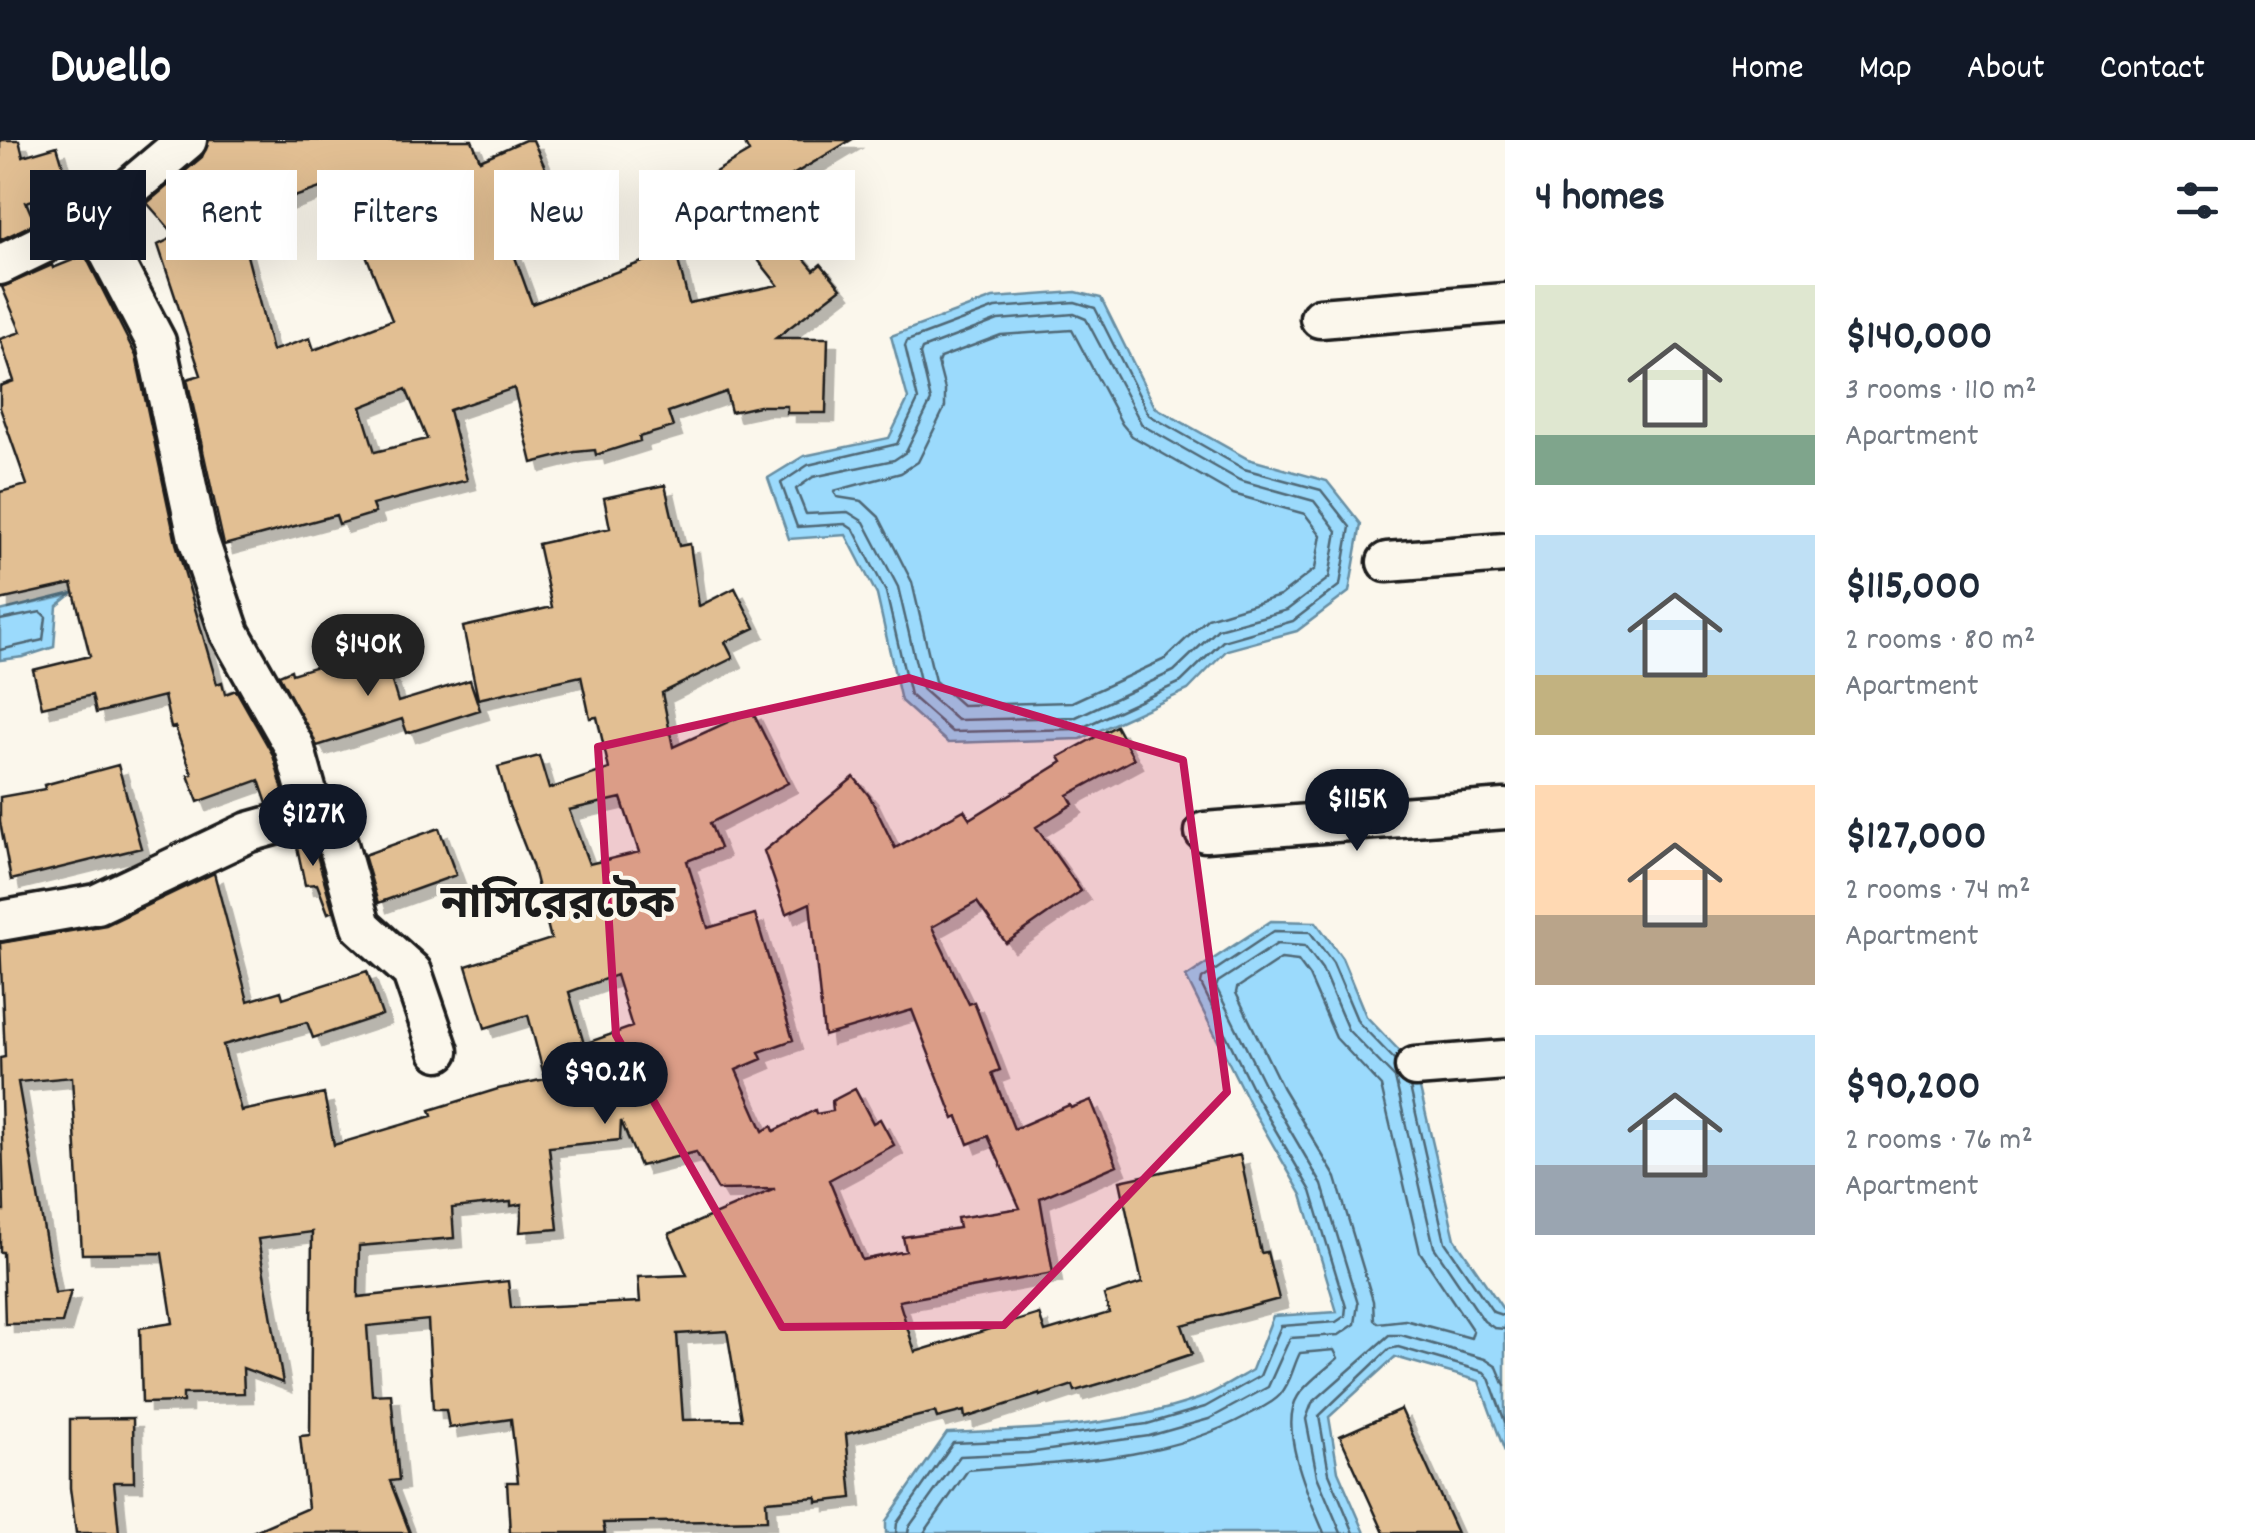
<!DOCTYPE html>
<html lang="en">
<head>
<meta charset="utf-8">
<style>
  body { margin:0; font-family:Dekko,"Noto Sans Bengali",sans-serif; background:#f6f6f7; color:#1f2937; height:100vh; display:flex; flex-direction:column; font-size:38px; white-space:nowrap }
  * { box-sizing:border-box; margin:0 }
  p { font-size:32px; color:#747a83 }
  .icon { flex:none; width:55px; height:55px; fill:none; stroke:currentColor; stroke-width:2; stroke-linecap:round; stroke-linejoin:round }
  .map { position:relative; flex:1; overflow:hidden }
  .sheet { display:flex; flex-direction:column; background:#fff; width:750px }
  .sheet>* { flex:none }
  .top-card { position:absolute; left:30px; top:30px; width:950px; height:90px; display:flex; gap:20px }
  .price { position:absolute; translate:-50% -85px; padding:0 22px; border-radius:35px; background:#111827; color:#fff; font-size:32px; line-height:65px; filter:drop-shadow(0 2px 5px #0008) }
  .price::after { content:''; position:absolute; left:50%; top:60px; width:30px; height:22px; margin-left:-15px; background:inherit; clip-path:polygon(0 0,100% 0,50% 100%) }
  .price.active { background:#222; color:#fff }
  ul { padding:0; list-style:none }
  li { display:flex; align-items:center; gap:30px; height:250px; padding:0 30px }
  li span { display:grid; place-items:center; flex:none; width:280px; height:200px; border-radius:0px; color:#555 }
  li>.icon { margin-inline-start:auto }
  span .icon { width:120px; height:120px; fill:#fffc; stroke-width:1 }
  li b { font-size:42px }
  h2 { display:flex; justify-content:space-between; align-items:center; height:120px; padding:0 30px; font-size:42px }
  .chip { padding:0 35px; border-radius:0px; background:#fff; box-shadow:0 10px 40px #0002; font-size:35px; line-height:90px }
  .chip.active { background:#111827; color:#fff }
  header { display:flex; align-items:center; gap:60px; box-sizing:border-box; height:140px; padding:0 50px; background:#111827; color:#fff }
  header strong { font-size:48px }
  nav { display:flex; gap:55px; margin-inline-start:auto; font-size:35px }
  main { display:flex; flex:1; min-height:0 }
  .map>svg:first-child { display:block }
  .water { fill:#9bdafc; stroke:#688ea2; stroke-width:2.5 }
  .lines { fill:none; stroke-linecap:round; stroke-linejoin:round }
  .shore { stroke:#4f6876; stroke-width:2.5 }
  .building { fill:#e2bf93; stroke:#1c1c1c; stroke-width:2.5; fill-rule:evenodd; filter:url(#shadow) }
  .street-casing { stroke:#1c1c1c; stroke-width:45 }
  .street { stroke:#fbf7ec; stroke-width:38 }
  .marked { fill:#c2185b; fill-opacity:0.2; stroke:#c2185b; stroke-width:8; stroke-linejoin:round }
  .labels { text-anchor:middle; stroke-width:8; stroke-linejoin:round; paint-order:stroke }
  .quarter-label { font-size:45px; font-weight:bold; fill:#1c1c1c; stroke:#fbf7ec }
</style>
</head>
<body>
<header>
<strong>Dwello</strong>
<nav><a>Home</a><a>Map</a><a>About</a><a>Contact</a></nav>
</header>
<main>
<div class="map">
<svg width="1505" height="1393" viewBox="0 0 1505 1393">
  <defs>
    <filter id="shadow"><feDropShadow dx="9" dy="9" stdDeviation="0" flood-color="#0004"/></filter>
  </defs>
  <rect width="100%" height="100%" fill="#fbf7ec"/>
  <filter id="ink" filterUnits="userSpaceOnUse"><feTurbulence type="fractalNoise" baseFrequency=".01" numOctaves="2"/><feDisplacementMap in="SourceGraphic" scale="20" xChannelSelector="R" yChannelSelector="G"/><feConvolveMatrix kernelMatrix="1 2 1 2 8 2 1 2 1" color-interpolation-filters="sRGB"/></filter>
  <g filter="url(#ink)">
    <path class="water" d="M1076,152L1101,158L1155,267L1248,319L1327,341L1361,384L1349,452L1297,491L1227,510L1188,550L1081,599L948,603L901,561L877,455L846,395L789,399L768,338L804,316L889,298L908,259L891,196L993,158Z
      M73,453L57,466L54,507L23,517L0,520V471Z
      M1271,781L1316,782L1342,818L1366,876L1415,927L1455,1099L1505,1172V1312L1479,1241L1395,1217L1329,1277L1338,1331L1365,1393H886V1381L947,1293C1031,1290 1119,1287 1198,1259C1217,1252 1235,1240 1252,1230L1273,1176L1337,1172L1302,1055L1250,965L1186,837Z"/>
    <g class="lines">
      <path class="shore" d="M1075,162L1095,168L1149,275L1244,329L1321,350L1350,387L1340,445L1293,481L1223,501L1181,542L1079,589L952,592L910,555L886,452L854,390L845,384L797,387L781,343L808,325L897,304L918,260L905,206L907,201L995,168Z
        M1074,174L1086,179L1142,285L1239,340L1314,361L1337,391L1329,438L1287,470L1218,489L1174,531L1076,577L957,580L922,549L898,447L864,382L848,372L806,374L796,349L813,337L894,320L906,312L931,261L920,214L922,209L998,180Z
        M1072,190L1122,284L1132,296L1233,354L1305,374L1321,395L1315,429L1280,456L1208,478L1165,519L1072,562L962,565L935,541L912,442L879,377L862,361L837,357L834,351L901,333L918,322L945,267V250L938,223L940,218L1001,195Z
        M0,480L41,472L46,477L43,500L0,510
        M1281,819L1298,821L1309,836L1336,898L1381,946L1420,1112L1473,1191L1471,1198L1405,1180L1378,1183L1374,1180L1373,1161L1336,1038L1282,947L1236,853L1237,848Z
        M1410,947L1445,1102L1493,1172L1505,1176
        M896,1393L897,1383L953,1303L1027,1300L1147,1284L1205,1267L1260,1236L1281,1186L1336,1182L1345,1176L1346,1167L1311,1051L1258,960L1201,844L1202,839L1274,791L1310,792L1333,823L1358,882L1395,920
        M908,1393L909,1387L960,1316L1028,1313L1149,1296L1209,1279L1268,1247L1290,1198L1339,1195L1355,1184L1358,1164L1322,1045L1269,954L1216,847L1218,842L1277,804L1305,806L1322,829L1348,890L1395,938L1434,1107L1484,1181L1494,1188L1505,1189
        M924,1393L968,1330C1063,1322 1162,1322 1248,1275C1259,1269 1272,1264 1280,1255C1291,1243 1293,1226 1300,1213L1334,1210L1338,1218C1325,1230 1307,1242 1298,1256C1277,1288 1311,1362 1324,1393
        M1341,1393L1317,1336L1306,1279L1312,1263L1389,1195H1401L1485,1219L1497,1227L1505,1246
        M1354,1393L1329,1333L1319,1276L1389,1209L1398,1207L1484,1232L1489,1238L1505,1282"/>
    </g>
    <path class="building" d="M0,0H19L23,16L57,6L70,49L26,62L35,83L0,100Z
      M209,0H472L480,20L525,0H533L552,44L548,45L559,71L507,95L532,164L642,122L676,113L689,163L778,145L755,116L784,94L814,130L821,124L841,148L776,198H828L826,273H787V266H759L731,272L726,252L668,272L673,287L639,297L640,301L596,315L595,310L575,312L532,323L514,248L449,270L467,340L372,365L375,373L339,384L336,375L224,405L187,239L201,235L158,105L176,96L147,63L202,17ZM337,42L392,180L314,210L310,198L272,211L237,77ZM406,249L427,299L375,312L361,267Z
      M743,0H851L712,83L690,47L749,12Z
      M85,115L136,216L176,403L217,544L222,542L225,554L236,550L273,615L285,658L267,664L259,640L198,662L188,635L192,634L175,587L171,588L164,556L96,573L92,555L42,567L33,530L90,516L72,444L0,460V352L27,345L0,268V246L14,241L0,199L21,192L2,147L52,125L53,128Z
      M665,345L679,406L690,404L699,466L735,448L755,488L725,502L733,518L662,553L673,607L752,571L788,643L710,683L720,708L687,721L708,788L755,774L793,900L759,912L762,919L736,930L763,991L772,986L774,991L815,970L816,974L833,971L832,961L855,949L873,983L880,979L894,1005L829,1040L862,1120L906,1111L903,1097L959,1088L957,1078L1020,1068L988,996L968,1004L958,977L954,979L912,870L824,896L810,763L786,774L764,711L854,637L870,657L895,708L964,670L970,679L1062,622L1059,617L1116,586L1134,619L1068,655L1073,664L1036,687L1081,751L1006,803L977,762L932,787L969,864L974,862L1000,930L992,933L1014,989L1069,965L1071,968L1091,960L1117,1025L1040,1058L1053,1133L899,1161L915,1212L1039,1174L1045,1192L1109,1173L1104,1155L1142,1143L1120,1041L1240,1015L1261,1113L1267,1112L1279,1159L1182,1185L1192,1214L1113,1240L1075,1251L1073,1245L1040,1256V1254L965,1278L964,1271L937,1278L935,1272L846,1294L852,1358L817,1362V1357L766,1361L767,1380L603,1383L605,1393H510L507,1342H518L511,1279L449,1288L446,1270H433L428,1180L367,1186L372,1255L391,1254L399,1340L390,1341L410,1393H250L308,1368L300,1296L310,1295L312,1092L258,1099L283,1243L243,1228L244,1253L183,1254V1262L142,1263L140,1188L173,1183L162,1113L82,1114L72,937L18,942L55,1153L71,1151L62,1183L5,1184L3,1112H0V1071H4L0,918L5,917L0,803L106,785L214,733L248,861L281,851L283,858L367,831L382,875L313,898L307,882L223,905L241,971L324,954L334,1005L432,976L430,970L498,949L545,939L528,875L485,888L466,826L551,799L532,725L509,666L498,627L539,616L549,649L609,629L597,577L590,578L581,536L478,559L463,487L552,467L538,404L610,388L604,358ZM621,658L639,712L589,724L569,670ZM616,835L632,887L584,904L569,852ZM621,981L640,1026L696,1012L718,1050L775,1049L669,1094L687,1135L638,1137L640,1162L511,1168L508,1141L358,1157L359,1106L454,1098L452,1068L511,1062V1066L522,1064L520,1092L558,1089L549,1007L620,1000ZM727,1191L742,1279L683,1280L677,1194Z
      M381,506L398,562L470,540L480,570L407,593L402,579L317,606L279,535L291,530L292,534Z
      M118,625L141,708L11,740L0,682V657L45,649L44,645Z
      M439,688L456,735L378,763L364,715Z
      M312,698L333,771L328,773L317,744L305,745L296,702Z
      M1401,1269L1457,1393H1384L1340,1296Z
      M133,1278L134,1342H114L119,1393H76L70,1348V1279Z"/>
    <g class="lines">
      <g class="street-casing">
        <path id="street" d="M92,80L156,202L198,398L230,493L294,606L313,674L331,680L361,786L412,832L439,911
          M0,125L92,80L187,0
          M1320,178L1505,163
          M1387,422L1505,413
          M1205,692L1505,669
          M0,781L97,764L249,692L313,674
          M1415,927L1505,920"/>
      </g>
      <use href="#street" class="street"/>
    </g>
  </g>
  <path class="marked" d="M909,538L1183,620L1227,952L1004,1185L782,1187L616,895L598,607Z"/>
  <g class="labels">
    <g class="quarter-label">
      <text x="558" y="777">নাসিরেরটেক</text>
    </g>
  </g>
</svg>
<b class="price active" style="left:368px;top:559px">$140K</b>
<b class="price" style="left:1357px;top:714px">$115K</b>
<b class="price" style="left:313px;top:729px">$127K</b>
<b class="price" style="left:605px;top:987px">$90.2K</b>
<div class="top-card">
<a class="chip active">Buy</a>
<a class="chip">Rent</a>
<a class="chip">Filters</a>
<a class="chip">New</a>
<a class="chip">Apartment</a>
</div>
</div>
<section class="sheet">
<h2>4 homes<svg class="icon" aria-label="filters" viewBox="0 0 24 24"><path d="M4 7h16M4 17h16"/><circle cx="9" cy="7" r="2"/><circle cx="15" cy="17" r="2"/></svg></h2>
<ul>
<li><span style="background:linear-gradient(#dfe7d0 75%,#7fa58c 0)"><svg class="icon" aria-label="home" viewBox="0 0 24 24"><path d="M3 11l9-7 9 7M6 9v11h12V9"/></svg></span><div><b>$140,000</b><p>3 rooms · 110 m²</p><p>Apartment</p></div></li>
<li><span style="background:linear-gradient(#bfe0f5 70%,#c2b280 0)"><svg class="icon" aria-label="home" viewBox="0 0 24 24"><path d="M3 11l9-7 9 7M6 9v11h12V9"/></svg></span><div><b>$115,000</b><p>2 rooms · 80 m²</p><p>Apartment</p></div></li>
<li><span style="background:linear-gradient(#ffd9b3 65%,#b9a48a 0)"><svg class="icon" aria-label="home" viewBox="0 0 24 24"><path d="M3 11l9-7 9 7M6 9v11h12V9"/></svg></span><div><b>$127,000</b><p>2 rooms · 74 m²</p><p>Apartment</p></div></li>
<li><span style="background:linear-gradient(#bfe0f5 65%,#9aa5b1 0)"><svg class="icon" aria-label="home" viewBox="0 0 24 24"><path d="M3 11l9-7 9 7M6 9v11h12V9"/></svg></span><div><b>$90,200</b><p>2 rooms · 76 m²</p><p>Apartment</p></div></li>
</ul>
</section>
</main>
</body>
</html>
